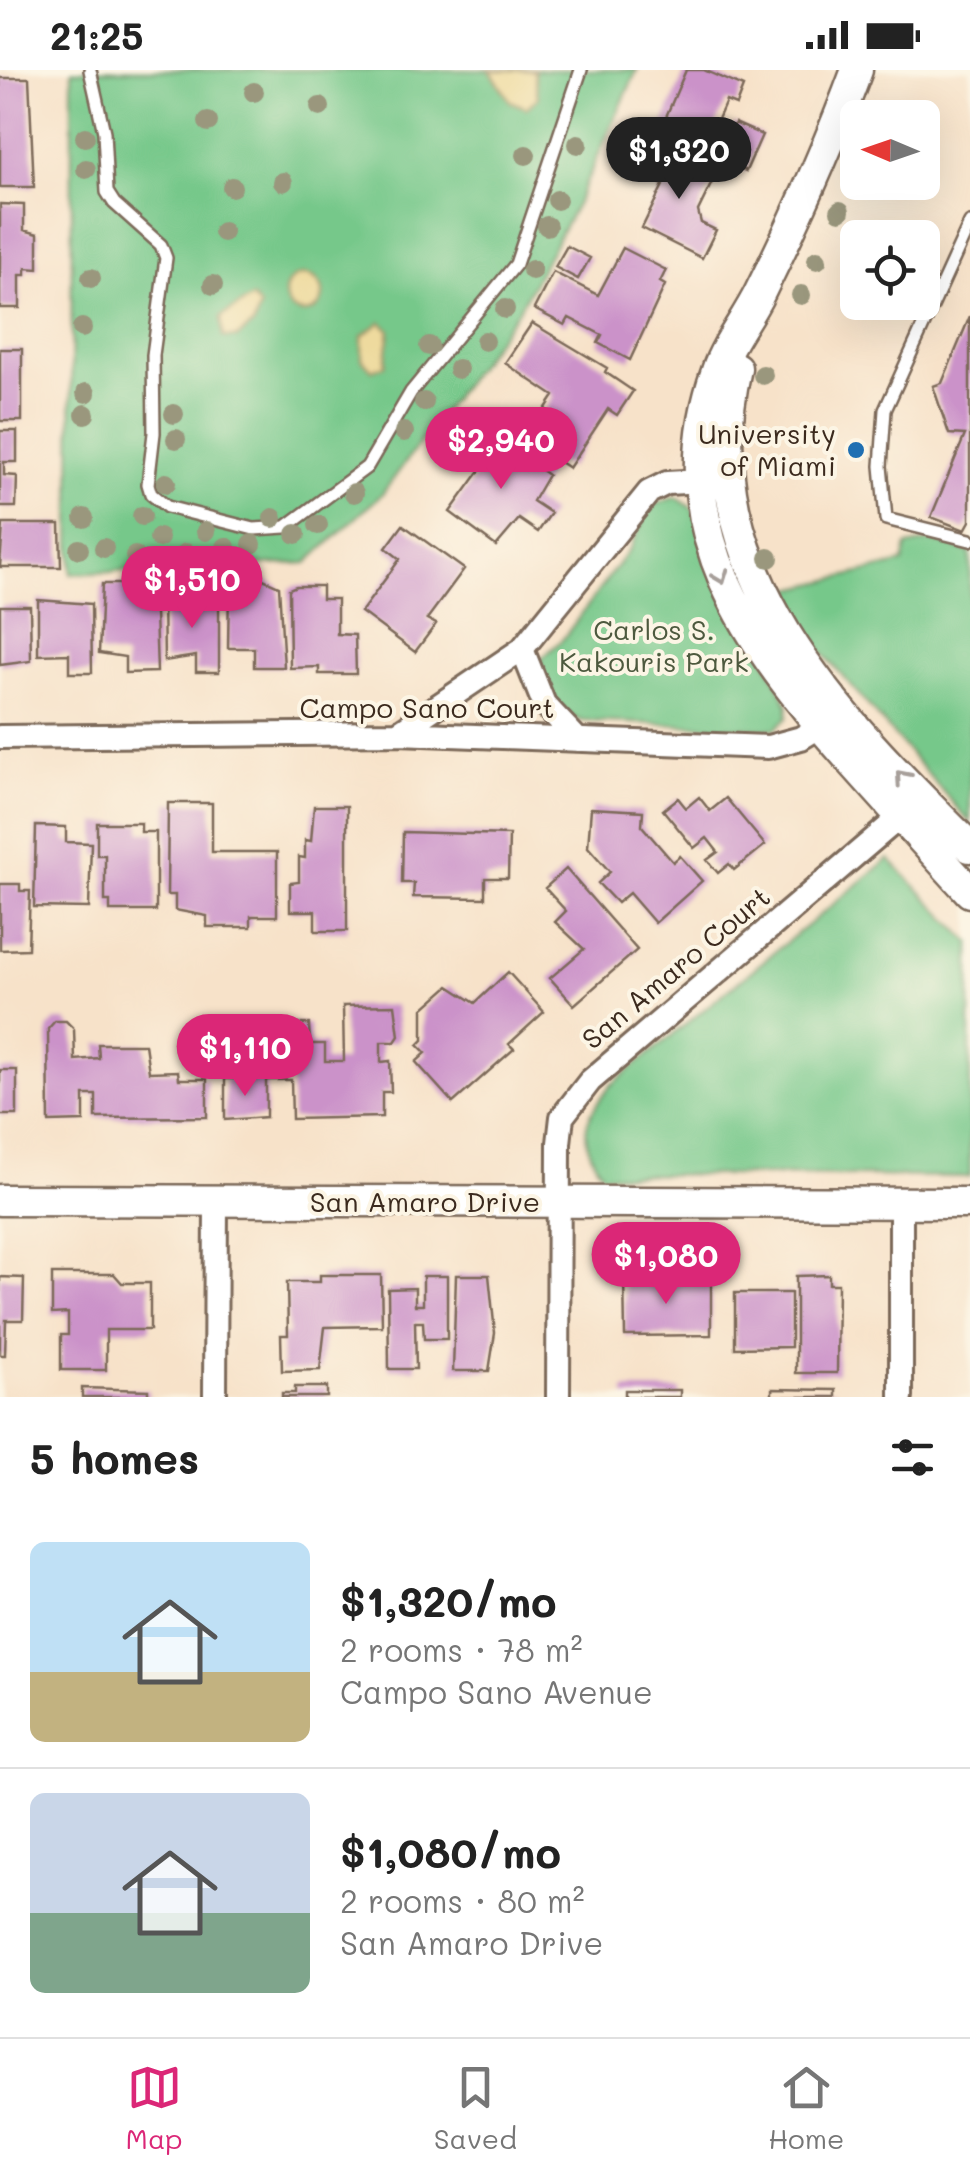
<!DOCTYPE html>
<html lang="en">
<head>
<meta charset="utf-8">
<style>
  body { margin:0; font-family:Mali,sans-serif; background:#f2f2f2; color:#222; height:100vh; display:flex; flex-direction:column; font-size:38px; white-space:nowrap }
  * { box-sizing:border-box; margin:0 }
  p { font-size:32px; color:#767676 }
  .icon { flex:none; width:55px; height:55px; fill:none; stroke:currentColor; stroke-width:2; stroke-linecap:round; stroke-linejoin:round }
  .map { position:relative; height:1327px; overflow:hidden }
  .panel { display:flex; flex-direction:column; background:#fff; flex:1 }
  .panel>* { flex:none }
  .needle { width:65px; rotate:272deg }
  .buttons { position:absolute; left:840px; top:30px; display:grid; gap:20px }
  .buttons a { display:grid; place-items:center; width:100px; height:100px; border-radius:15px; background:#fff; box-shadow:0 10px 40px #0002; font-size:50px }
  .price { position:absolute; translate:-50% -85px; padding:0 22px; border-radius:35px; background:#db2777; color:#fff; font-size:32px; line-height:65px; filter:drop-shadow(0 2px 5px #0008) }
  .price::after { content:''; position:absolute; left:50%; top:60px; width:30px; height:22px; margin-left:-15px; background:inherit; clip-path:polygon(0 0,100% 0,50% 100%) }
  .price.current { background:#222; color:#fff }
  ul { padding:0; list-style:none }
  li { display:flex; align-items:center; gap:30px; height:250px; padding:0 30px }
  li+li { border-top:2px solid #e0e0e0 }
  li span { display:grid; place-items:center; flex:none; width:280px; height:200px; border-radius:15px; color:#555 }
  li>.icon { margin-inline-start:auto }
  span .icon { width:120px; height:120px; fill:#fffc; stroke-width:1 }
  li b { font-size:42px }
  h2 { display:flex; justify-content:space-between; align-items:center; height:120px; padding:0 30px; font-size:42px }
  .status { display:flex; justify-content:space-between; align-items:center; height:70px; padding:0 50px; background:#fff; direction:ltr }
  .status svg { height:28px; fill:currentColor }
  .tab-bar { display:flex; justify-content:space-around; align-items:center; height:140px; border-top:2px solid #e0e0e0; background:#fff; font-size:28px; color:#767676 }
  .tab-bar a { display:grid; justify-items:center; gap:5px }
  .tab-bar .current { color:#db2777 }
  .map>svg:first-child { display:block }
  .green { fill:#76c88a; stroke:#587954; stroke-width:2.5 }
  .sand { fill:#eeda9e; stroke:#94825e; stroke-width:2.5 }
  .building { fill:#cb92c9 }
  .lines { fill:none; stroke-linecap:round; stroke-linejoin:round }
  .lane-casing { stroke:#7d6a5a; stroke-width:16 }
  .street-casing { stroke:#7d6a5a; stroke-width:28 }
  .secondary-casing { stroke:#7d6a5a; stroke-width:35 }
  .lane { stroke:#fff; stroke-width:11 }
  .street { stroke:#fff; stroke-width:22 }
  .secondary { stroke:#fff; stroke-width:30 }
  .tree { fill:#9a977d }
  .oneway { stroke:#a79f9a }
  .poi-dot { fill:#1f6fb2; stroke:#fcf5e5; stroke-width:4 }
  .labels { text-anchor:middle; stroke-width:8; stroke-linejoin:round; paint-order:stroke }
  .poi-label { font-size:28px; fill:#3b2a1e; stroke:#fcf5e5; text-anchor:end }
  .park-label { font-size:28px; fill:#4d593e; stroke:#fcf5e5 }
  .street-label { font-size:28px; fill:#3b2a1e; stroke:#fcf5e5 }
</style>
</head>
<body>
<div class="status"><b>21:25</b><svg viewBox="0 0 49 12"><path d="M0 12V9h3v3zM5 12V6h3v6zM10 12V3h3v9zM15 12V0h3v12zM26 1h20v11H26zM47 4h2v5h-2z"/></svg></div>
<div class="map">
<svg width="970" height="1327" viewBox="0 0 970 1327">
  <rect width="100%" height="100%" fill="#fcf5e5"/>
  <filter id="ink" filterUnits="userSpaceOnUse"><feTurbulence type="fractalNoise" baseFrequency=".01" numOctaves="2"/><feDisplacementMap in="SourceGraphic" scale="20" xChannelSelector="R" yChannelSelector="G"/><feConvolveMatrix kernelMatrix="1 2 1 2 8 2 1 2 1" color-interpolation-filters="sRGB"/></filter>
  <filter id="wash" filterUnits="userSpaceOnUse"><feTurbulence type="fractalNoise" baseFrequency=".0048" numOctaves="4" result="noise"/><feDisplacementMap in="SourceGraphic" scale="40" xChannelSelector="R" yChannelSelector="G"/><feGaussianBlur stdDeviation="2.25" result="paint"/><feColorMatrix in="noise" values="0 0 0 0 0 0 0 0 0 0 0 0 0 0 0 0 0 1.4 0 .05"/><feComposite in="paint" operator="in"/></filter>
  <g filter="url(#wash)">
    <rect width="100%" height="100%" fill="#f7e2c9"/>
    <path class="green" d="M72,0H637L576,135L519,239L382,424L307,493L71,504Z
      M676,427L692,438L788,635L787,648L775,659L583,651C558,645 540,615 541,589L563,569L630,478L646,445L656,434Z
      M932,471L970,482V753L815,574L779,522L903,493L907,476Z
      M889,789L970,872V1107L602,1104C577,1064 583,1050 611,1015Z"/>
    <path class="sand" d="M490,0H534L538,28L526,38L510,31Z
      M285 224a19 19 0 1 1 38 0a19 19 0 1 1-38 0Z
      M252,228L260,237L254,254L237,268L223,267L221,247Z
      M381,252L390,260L385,295L372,300L362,289V266Z"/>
    <g id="blocks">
      <path class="building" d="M686,0H704L743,17L736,35L726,31L715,56L731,63L735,53L762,65L746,101L659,63Z
        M0,8H29L34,117H0Z
        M656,75L715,106L698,141L701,153L716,160L702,188L642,158L663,115L641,104Z
        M0,134L24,135V160L38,164V199L26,198V205H20V238H0Z
        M567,176L590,188L578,209L555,197Z
        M623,178L666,200L660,212L665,215L630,290L598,273L602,265L569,248L565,255L534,239L553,202L598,225Z
        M970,246V451L965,460L931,447L965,365L949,364L933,316L942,313Z
        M532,253L607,298L605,302L633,321L617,345L608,339L569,398L529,372L534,365L530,362L554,326L505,293Z
        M0,279H22V351H0Z
        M486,360L548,405L533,431L551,443L538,462L519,449L496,476L450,442L484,395L469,383Z
        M0,361H17V392H4V405L17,406L16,437H0Z
        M3,454H60L61,497H0Z
        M403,455L464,499L427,549L436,554L415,582L361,542L400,489L386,478Z
        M254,505L279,516L284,597H254V578H228L229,516Z
        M102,514H154L157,602L125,603V587L99,583Z
        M296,516H322V529H337V564L355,565L356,604H319V597L290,598L289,519Z
        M196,523L197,533H219V602H196V586L164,591L163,528L168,524Z
        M38,530L91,534L92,603H69V584L38,585Z
        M0,536H30L31,591L0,595Z
        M699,727L710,741L726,728L765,775L734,800L729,794L718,803L707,790L718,782L707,768L694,778L663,740L678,728L686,738Z
        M168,733H212V782H277V846H251V857H207V846L175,840V825H167Z
        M314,736H347V861H315V841H290V813L299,812V787L305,788V770L311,771Z
        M591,738L643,741L642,756L673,792L680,786L702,811L655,853L629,823L617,833L598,813L610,802L588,777Z
        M97,753H141V762H156V841H110V831H105V785H97Z
        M36,756L66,757V772L91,773L89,838L34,837Z
        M403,762L509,765L508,808H485V828L413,827L414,813H402Z
        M566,799L637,880L574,935L550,908L584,879L555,852L566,841L545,818Z
        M0,814H20V821H30L28,879L0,880Z
        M508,902L544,942L509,974L514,979L453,1033L416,992L426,983L418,975L423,970V939L449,916L475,933Z
        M395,935L399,966L395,972H381V992L390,991L391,1022H382V1047L292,1049L291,1010H268L267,954H309L310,974H325V991H344L343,936Z
        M55,951H66L74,959L75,990L99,988L98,974H145L149,1002L178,1001L179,1009H207V1047L96,1048V1025H84V1051L49,1052L48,959Z
        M0,1000H17V1045H0Z
        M266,1008V1047L225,1050V1009Z
        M52,1204H114L122,1213H150V1260H106V1300H61V1265H68V1243L52,1244Z
        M320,1205H381L382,1256L325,1257L320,1300L282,1301L281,1265H288L287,1212H320Z
        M456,1205H489L495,1263L489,1301H453Z
        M624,1205H662V1212H711V1265L625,1266Z
        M829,1205V1214H838L837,1303H796V1206Z
        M423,1206H447V1269H424L423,1252H415L416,1299H389L388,1219L415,1218V1235H423Z
        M0,1207L24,1208L23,1250H6L5,1285H0Z
        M735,1223H791V1277L735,1278Z
        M295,1317H327V1327H282V1323H295Z
        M82,1318L148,1320V1327H82Z
        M772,1319L836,1320V1327H772Z
        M625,1320H680V1327H625Z"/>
    </g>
  </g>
  <g filter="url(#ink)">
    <use href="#blocks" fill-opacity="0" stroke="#7d6a5a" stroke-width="2.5"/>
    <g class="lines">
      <g class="lane-casing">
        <path id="lane" d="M90,0L104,62L107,122L114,133L161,175L166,188L153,285L154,363L148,414L151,424L167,437L254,459L286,457L367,397L411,322L516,194L581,0
          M970,153L885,340L881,396L886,449L970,470"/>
      </g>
      <g class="street-casing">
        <path id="street" d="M522,579L544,634L578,670
          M399,662L522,579L649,422L667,413L702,411
          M0,667L398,663L768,677L801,668L834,648
          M215,1327L216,1132
          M558,1327L559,1073L562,1047L590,1011L900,747
          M901,1327V1133"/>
      </g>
      <g class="secondary-casing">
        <path id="secondary" d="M857,0C829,76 796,149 760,222C747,249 726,274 717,301C661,458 750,576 848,687C888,732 929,777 970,822
          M736,298C689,498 838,647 970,777
          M0,1130L970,1133"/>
      </g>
      <use href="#lane" class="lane"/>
      <use href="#street" class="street"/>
      <use href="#secondary" class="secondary"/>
    </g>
    <g class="tree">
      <circle cx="254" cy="22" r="10"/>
      <circle cx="320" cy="37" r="10"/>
      <circle cx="208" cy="52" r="10"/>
      <circle cx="85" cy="67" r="10"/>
      <circle cx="578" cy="74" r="10"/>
      <circle cx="526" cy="85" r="10"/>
      <circle cx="86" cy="99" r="10"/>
      <circle cx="283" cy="112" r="10"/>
      <circle cx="232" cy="117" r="10"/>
      <circle cx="557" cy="130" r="10"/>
      <circle cx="840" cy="141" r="10"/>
      <circle cx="547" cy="156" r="10"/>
      <circle cx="223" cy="162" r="10"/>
      <circle cx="817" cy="190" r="10"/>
      <circle cx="532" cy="200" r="10"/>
      <circle cx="91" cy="208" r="10"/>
      <circle cx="213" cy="215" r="10"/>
      <circle cx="801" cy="225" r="10"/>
      <circle cx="505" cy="239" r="10"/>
      <circle cx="82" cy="258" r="10"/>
      <circle cx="485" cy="271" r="10"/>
      <circle cx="429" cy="276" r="10"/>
      <circle cx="458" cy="299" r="10"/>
      <circle cx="763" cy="305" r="10"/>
      <circle cx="86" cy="323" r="10"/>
      <circle cx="424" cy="332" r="10"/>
      <circle cx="85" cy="344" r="10"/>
      <circle cx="174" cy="344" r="10"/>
      <circle cx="404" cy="362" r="10"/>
      <circle cx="176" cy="369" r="10"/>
      <circle cx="166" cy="413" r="10"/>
      <circle cx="354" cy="423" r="10"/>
      <circle cx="142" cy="446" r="10"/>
      <circle cx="84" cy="448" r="10"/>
      <circle cx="273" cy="448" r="10"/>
      <circle cx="318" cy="455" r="10"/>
      <circle cx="206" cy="461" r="10"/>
      <circle cx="296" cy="464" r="10"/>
      <circle cx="159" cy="468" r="10"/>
      <circle cx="252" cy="474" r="10"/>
      <circle cx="226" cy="477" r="10"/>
      <circle cx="104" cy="478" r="10"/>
      <circle cx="79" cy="479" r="10"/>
      <circle cx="186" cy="483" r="10"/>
      <circle cx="135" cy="486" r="10"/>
      <circle cx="769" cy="488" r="10"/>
    </g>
    <defs><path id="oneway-chevron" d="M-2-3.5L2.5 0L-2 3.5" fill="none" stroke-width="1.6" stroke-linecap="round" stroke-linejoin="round" transform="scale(2.5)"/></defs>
    <g class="oneway">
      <use href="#oneway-chevron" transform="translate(721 507) rotate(69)"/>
      <use href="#oneway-chevron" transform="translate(902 707) rotate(-131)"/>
    </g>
  </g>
  <circle class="poi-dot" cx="856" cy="380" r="10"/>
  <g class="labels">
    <g class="poi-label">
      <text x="836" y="374">University<tspan x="836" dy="32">of Miami</tspan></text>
    </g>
    <g class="park-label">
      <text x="654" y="570">Carlos S.<tspan x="654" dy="32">Kakouris Park</tspan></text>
    </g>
    <g class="street-label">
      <text x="427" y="648">Campo Sano Court</text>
      <text transform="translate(676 898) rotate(-40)" y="10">San Amaro Court</text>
      <text x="425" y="1142">San Amaro Drive</text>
    </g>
  </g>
</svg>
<div class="buttons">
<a><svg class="needle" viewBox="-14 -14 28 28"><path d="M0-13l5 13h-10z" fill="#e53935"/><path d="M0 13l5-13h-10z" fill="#767676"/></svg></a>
<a><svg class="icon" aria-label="locate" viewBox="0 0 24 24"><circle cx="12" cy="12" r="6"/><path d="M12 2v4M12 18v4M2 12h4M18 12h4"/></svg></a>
</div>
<b class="price current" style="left:679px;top:132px">$1,320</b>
<b class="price" style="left:501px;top:422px">$2,940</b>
<b class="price" style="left:192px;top:561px">$1,510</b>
<b class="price" style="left:245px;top:1029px">$1,110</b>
<b class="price" style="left:666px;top:1237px">$1,080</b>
</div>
<section class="panel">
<h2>5 homes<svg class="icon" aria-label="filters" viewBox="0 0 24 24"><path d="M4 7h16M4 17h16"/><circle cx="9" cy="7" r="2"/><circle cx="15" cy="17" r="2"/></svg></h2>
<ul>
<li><span style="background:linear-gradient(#bfe0f5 65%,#c2b280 0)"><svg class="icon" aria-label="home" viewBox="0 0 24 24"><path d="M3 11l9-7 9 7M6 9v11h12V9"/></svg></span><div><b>$1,320/mo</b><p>2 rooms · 78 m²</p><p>Campo Sano Avenue</p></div></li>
<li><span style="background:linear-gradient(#c9d6e8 60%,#7fa58c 0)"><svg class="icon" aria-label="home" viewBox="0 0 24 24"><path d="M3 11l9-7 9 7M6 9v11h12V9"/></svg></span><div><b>$1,080/mo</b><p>2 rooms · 80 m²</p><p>San Amaro Drive</p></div></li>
</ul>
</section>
<nav class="tab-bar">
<a class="current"><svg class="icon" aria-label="map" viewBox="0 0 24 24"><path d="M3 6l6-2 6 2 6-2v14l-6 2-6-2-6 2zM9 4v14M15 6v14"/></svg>Map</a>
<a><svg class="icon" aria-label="saved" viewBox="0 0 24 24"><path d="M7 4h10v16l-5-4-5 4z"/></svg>Saved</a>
<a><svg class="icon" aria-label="home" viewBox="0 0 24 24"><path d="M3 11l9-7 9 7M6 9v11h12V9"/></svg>Home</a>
</nav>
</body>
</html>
